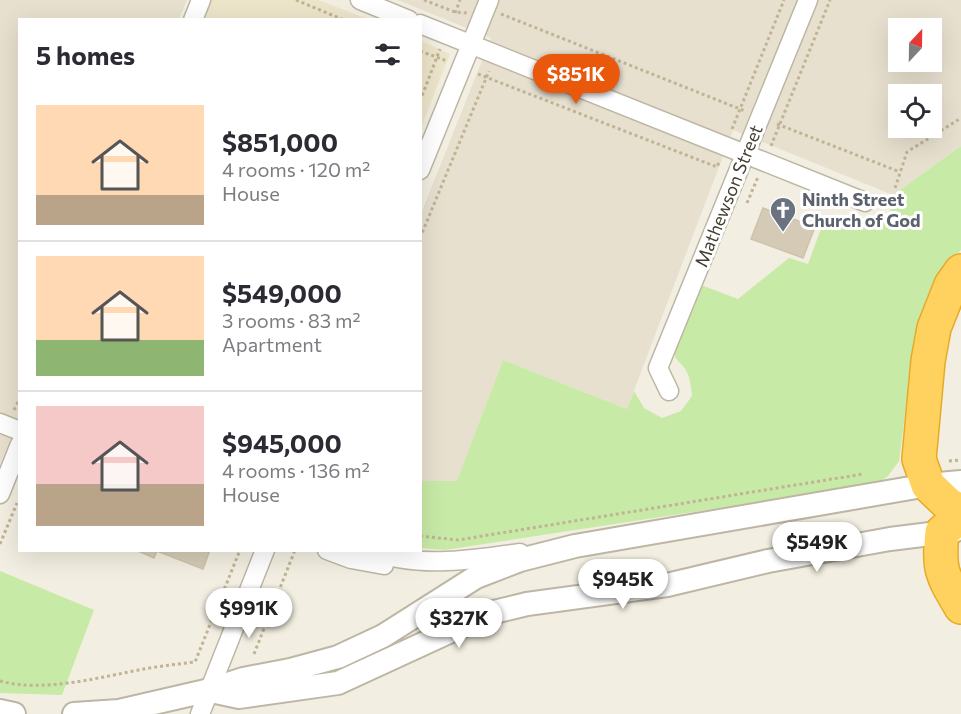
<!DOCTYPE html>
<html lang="en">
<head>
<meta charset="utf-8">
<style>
  body { margin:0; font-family:Commissioner,sans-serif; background:#f2f2f3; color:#2b2b33; height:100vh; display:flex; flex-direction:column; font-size:22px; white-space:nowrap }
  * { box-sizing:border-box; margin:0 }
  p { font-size:20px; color:#7c7c81 }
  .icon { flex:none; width:33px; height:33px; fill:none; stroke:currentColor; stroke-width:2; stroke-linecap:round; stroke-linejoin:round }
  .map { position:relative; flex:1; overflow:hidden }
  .drawer { position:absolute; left:18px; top:18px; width:404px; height:534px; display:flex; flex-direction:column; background:#fff; border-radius:0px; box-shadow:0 6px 24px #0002 }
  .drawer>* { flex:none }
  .needle { width:39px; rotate:22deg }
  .tools { position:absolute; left:888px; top:18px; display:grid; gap:12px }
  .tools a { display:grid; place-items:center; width:54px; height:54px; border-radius:0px; background:#fff; box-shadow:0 6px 24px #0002; font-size:30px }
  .price { position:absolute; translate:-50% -51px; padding:0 14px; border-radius:21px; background:#fff; color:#222; font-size:20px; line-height:39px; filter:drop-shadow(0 2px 3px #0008) }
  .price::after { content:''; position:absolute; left:50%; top:36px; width:18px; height:14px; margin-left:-9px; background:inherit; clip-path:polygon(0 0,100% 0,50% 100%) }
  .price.current { background:#ea580c; color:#fff }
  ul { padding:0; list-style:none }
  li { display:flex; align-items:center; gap:18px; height:150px; padding:0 18px }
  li+li { border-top:2px solid #e1e1e2 }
  li span { display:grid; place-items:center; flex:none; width:168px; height:120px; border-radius:0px; color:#555 }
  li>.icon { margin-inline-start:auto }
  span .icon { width:72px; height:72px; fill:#fffc; stroke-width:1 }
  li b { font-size:26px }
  h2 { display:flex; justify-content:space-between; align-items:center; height:72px; padding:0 18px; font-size:26px }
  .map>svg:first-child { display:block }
  .residential { fill:#e7e0cf; fill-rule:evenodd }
  .education { fill:#ede5ca }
  .green { fill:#c8eaa7 }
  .building { fill:#d4cab6; stroke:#cfc3a9; stroke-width:1.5 }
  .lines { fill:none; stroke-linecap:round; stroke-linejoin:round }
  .minor-casing { stroke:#beb6a4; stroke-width:21 }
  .tertiary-casing { stroke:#beb6a4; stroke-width:26 }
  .motorway-casing { stroke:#e7aa27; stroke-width:36 }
  .path { stroke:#c1b394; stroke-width:3; stroke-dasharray:3 3; stroke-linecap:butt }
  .minor { stroke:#fff; stroke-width:18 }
  .tertiary { stroke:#fff; stroke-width:22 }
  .motorway { stroke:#ffd260; stroke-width:33 }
  .labels { text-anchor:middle; stroke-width:6; stroke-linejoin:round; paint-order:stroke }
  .street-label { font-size:18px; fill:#443e32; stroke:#fff }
  .worship-label { font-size:18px; font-weight:bold; fill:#5b616d; stroke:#fff; text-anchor:start }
</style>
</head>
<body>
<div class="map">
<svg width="961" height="714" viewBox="0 0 961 714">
  <rect width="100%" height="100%" fill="#f2eee1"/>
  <path class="residential" d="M0,0H187L179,19L20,20V416L0,464Z
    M398,0H961V146L893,195L733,130L627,409L503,360L457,482L420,481V216L491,38ZM898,28H932V62H898ZM898,94H932V128H898Z"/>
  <path class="education" d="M211,0H318L368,19L203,20Z
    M420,40L450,54L420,130Z"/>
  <path class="green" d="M961,146V250L947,266L927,300L915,336L899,461L888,476L876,484L445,550L420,548V481H457L503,360L627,409L634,391L644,408L662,418L681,411L692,396C691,386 690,374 683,366C678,361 676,360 674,353L701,285L738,299L789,258L808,264L825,218L854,230L856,223C866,232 884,226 889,214C892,208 892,202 893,195Z
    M0,571L94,610L62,695L0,693Z"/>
  <path class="building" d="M763,208L815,227L803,258L751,239Z
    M136,550H210L203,569L157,551L154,558Z"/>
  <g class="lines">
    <g class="minor-casing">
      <path id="minor" d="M360,0L409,20
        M193,20L201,0
        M420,24L865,202
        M420,170L489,0
        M669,391L658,368L808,0
        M0,423L20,431
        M0,494L20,444
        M327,550L351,559L384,565
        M369,550C417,569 471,560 520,553
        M200,714L265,550"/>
    </g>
    <g class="tertiary-casing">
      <path id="tertiary" d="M211,691L239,697L338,683L490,613L527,604L667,585L768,561L890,539L954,531
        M0,711L14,714
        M74,714L119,711L210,690L243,679L290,670L338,657L383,636L476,577L520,560L575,546L928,485L961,482"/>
    </g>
    <g class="motorway-casing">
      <path id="motorway" d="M961,271L951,285L934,328L928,361L919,459L928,485L950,506L961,510
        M961,516L942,532C938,570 942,575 961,607"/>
    </g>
    <path class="path" d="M296,0L344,20
      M424,0L455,12L467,13
      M455,13L460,0
      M501,14L745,111
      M420,51L447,61
      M478,74L717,167L720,160
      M420,101L440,49
      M777,124L900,172
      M732,129L784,0
      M771,146L830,0
      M895,188L907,152L961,118
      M747,203L758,177
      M420,238L489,71
      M14,410L20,398
      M949,461L961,460
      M420,536L458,540L863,474
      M0,544L17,503
      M254,654L295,550
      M0,681C44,693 100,677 144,669C161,666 178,664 195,662L240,550"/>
    <use href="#minor" class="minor"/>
    <use href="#tertiary" class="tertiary"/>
    <use href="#motorway" class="motorway"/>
  </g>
  <defs>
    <g id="church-pin" transform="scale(1.35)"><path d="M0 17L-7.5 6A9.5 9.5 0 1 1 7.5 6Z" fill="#6b7280" stroke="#fff"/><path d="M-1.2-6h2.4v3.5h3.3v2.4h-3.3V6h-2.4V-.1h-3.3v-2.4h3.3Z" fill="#fff"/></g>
  </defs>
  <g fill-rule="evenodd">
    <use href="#church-pin" x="783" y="210"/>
  </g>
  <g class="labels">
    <g class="street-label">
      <text transform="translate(729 196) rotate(-68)" y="6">Mathewson Street</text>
    </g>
    <g class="worship-label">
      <text x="802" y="206">Ninth Street<tspan x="802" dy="21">Church of God</tspan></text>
    </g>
  </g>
</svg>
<div class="tools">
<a><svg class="needle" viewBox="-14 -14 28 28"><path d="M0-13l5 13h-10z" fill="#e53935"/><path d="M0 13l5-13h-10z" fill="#7c7c81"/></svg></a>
<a><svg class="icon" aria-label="locate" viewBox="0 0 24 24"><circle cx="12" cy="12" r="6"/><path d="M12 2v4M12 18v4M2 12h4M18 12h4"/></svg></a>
</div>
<b class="price current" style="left:576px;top:105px">$851K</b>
<b class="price" style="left:817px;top:573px">$549K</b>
<b class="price" style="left:623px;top:610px">$945K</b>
<b class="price" style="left:249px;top:639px">$991K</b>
<b class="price" style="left:459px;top:649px">$327K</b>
<section class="drawer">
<h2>5 homes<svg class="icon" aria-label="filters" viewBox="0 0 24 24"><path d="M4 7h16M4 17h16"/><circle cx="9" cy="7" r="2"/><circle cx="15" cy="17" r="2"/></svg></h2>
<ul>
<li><span style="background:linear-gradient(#ffd9b3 75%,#b9a48a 0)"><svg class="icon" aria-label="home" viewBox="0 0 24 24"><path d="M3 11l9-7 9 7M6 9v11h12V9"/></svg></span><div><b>$851,000</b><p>4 rooms · 120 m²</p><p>House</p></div></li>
<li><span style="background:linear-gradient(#ffd9b3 70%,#8fb573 0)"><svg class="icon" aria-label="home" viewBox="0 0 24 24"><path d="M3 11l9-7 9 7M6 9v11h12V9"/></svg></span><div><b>$549,000</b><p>3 rooms · 83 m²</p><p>Apartment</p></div></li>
<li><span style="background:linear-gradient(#f6c9c9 65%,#b9a48a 0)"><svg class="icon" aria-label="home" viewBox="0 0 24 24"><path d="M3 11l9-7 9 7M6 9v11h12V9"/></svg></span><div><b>$945,000</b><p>4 rooms · 136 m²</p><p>House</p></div></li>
</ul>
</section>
</div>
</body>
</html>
